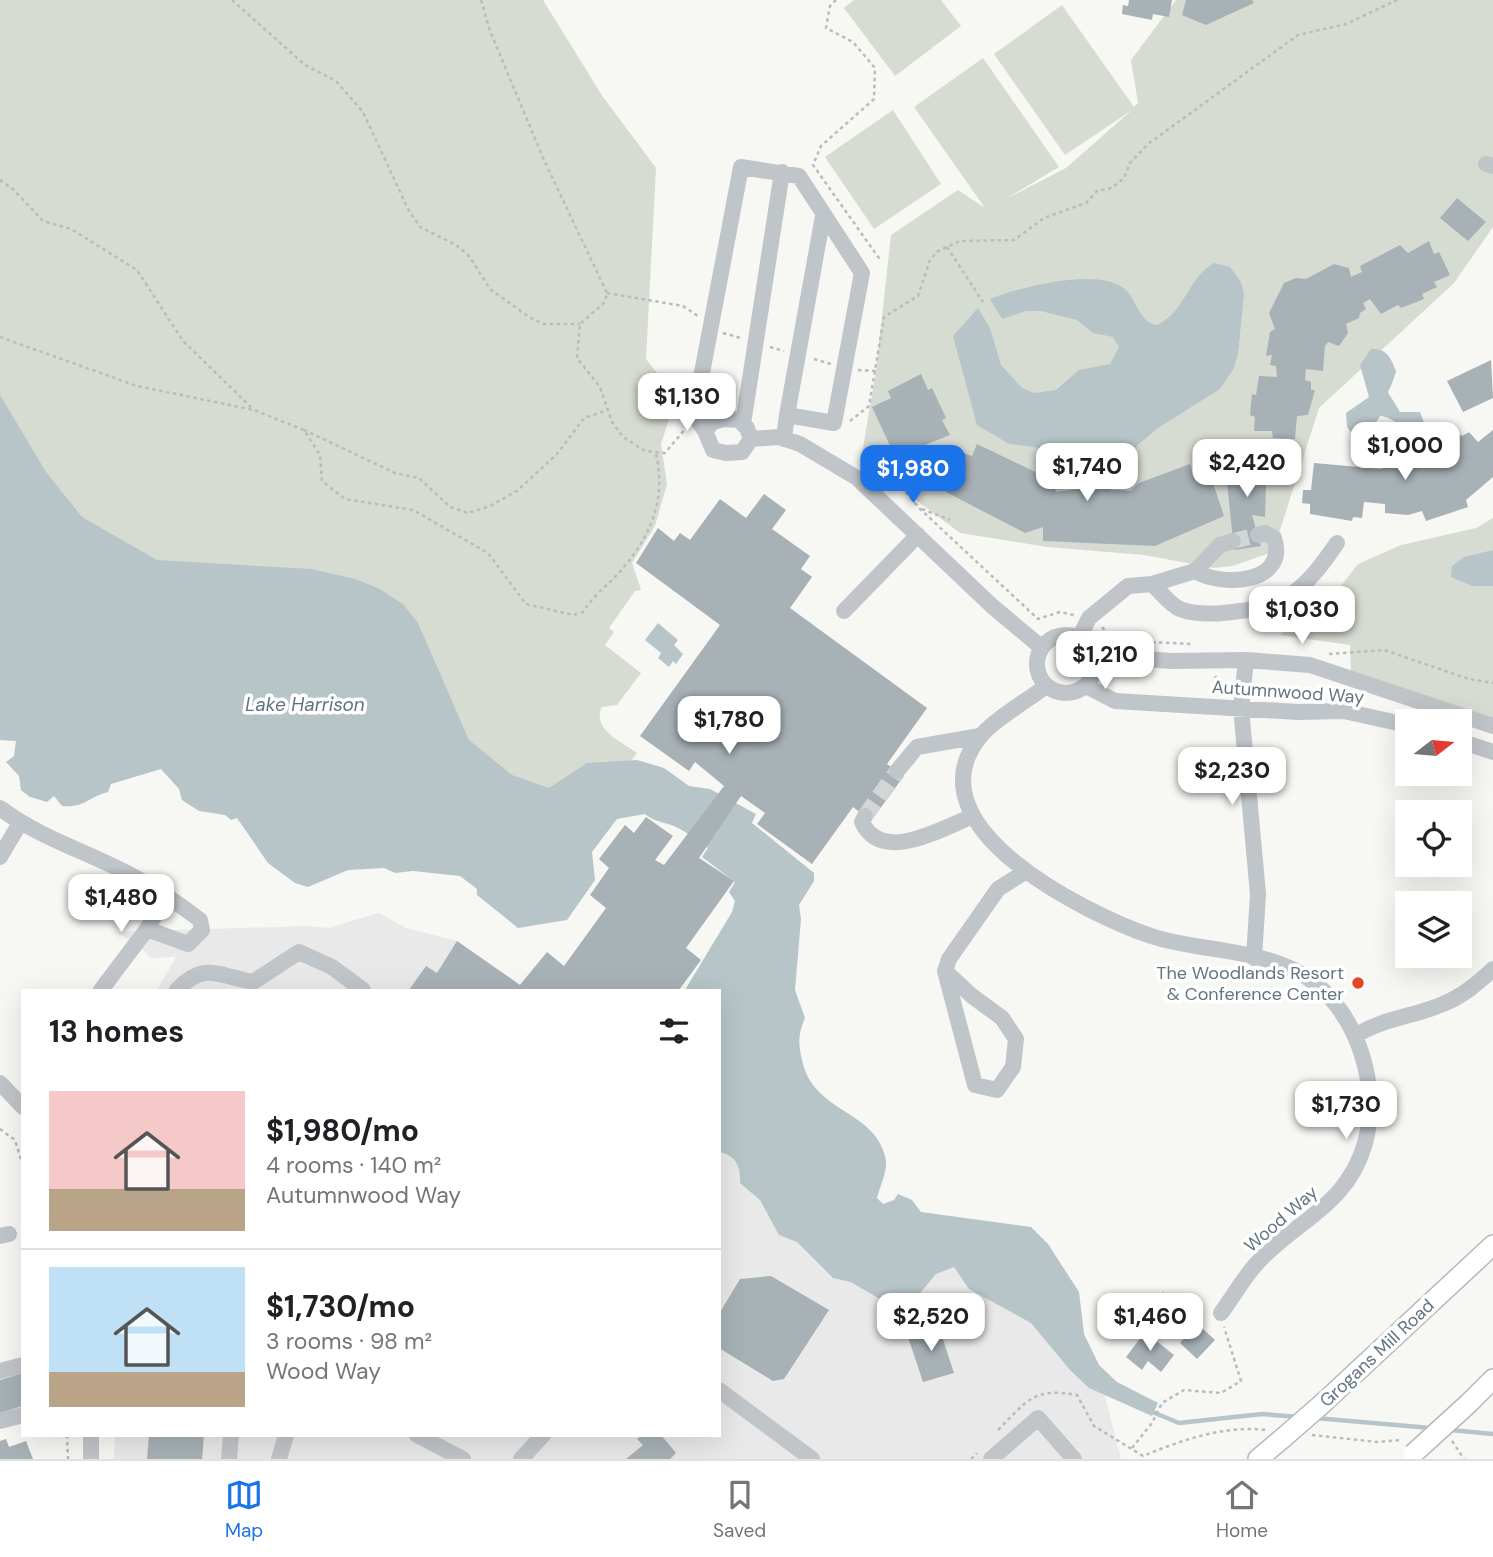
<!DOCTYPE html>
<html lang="en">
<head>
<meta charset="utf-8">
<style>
  body { margin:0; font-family:"DM Sans",sans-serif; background:#f2f2f2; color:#202124; height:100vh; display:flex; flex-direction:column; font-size:26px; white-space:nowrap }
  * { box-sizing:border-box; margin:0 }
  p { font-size:23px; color:#757577 }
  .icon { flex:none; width:38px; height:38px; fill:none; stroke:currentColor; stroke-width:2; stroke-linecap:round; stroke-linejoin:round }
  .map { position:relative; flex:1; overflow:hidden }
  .sheet { position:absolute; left:21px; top:989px; width:700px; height:448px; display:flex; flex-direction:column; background:#fff; border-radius:0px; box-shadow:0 7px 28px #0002 }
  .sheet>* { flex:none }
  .needle { width:46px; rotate:74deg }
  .buttons { position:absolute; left:1395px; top:709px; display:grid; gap:14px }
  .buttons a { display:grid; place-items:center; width:77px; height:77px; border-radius:0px; background:#fff; box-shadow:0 7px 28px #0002; font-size:35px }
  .price { position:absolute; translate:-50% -60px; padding:0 16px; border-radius:14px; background:#fff; color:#222; font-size:23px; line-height:46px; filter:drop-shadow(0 2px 4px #0008) }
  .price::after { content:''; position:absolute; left:50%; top:42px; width:21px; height:16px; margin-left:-10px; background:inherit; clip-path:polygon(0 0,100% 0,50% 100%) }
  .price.current { background:#1a73e8; color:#fff }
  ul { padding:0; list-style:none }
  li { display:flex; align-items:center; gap:21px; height:175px; padding:0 28px }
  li+li { border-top:2px solid #e0e0e0 }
  li span { display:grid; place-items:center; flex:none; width:196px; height:140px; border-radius:0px; color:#555 }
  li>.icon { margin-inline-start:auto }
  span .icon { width:84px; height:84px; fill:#fffc; stroke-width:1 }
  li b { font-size:30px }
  h2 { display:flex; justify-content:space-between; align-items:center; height:84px; padding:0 28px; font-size:30px }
  .tabs { display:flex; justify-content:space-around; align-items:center; height:98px; border-top:2px solid #e0e0e0; background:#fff; font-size:19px; color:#757577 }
  .tabs a { display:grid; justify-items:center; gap:4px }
  .tabs .current { color:#1a73e8 }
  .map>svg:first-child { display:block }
  .built { fill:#e8e9e8 }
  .green { fill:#d7dcd3 }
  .water { fill:#b7c5c8 }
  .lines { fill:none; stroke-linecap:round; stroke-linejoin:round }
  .stream { stroke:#b7c5c8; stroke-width:4.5 }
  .building { fill:#a7b1b6 }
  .minor-tunnel { stroke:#d2d6d7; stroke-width:16; stroke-dasharray:16 8; stroke-linecap:butt }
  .major-casing { stroke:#b4b9bd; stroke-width:22 }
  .path { stroke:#b8bcbf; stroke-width:2.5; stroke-dasharray:3.5 3.5; stroke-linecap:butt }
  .minor { stroke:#c0c5c9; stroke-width:16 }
  .major { stroke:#fff; stroke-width:19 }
  .major-bridge-casing { stroke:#b4b9bd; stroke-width:22; stroke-linecap:butt }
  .major-bridge { stroke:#fff; stroke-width:19 }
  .poi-dot { fill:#e54427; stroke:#fff; stroke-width:2.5 }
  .labels { text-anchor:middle; stroke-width:7; stroke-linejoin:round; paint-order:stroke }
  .street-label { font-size:18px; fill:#627580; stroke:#fff }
  .poi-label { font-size:18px; fill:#627580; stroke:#fff; text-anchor:end }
  .water-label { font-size:19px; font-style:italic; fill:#5d757b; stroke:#fff }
</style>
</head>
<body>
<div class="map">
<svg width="1493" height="1459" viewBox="0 0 1493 1459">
  <rect width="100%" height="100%" fill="#f7f7f4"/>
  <path class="built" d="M379,913L406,928L457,941L520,985L535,966L568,990H157L176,957L150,958L137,943L115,932L308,926L328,928Z
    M719,1095L871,1226L1031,1300L1104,1392L1121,1459H114L115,1435H719Z"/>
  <path class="green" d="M0,0H543L603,97L656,168L646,359L664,382L672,410L661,444L667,484L655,526L632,563L641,590L635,591L609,628L614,632L605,645L641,673L617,705L602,707C591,729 622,742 637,753L602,800L582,812L0,607Z
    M854,0H941L961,26L895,76L844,8Z
    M1176,0H1493V227L1454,283L1319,408L1273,552L1232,566L1214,568L1144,555L1047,547L960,533L861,459L876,371L891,235L958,190L985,208L914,107L983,58L1059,167L1004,200L1066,168L1132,110L1065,155L994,54L1062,5L1134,107L1138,103L1131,60Z
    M893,110L941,184L874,229L825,157Z
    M1493,518V718L1351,674L1350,645L1280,635L1337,591L1358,564L1401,545L1476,528Z"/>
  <path class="water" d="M1214,263L1230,267L1241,282L1244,294L1238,354L1234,368L1220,389L1158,428L1133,449L1122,454H1087L1067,466H1059L1036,447L1009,444L977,425L953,336L978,308L990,328L1001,365L1022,388L1034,393L1056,390L1079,370L1110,364L1119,347L1113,337L1093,333L1077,320L1041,311H1026L1002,319L990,299C1020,287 1101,266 1126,290C1136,300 1141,324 1157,325C1185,312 1187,279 1214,263Z
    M1371,349C1387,348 1391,358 1396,371C1387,404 1383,381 1400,412H1420L1425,425L1418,432C1401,431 1395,417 1380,416C1374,427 1367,434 1353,435L1347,427L1346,413L1369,397L1360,365Z
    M0,395L46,472L82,517L157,560L312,569L355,579L378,588L403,604L418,623L469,740L512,775L549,788L587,763L637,760L664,768L689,786L710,789L756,814L752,823L814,873V881L799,905L801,919L795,990L805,1018C798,1035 798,1043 802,1060C813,1113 873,1109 885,1156C889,1170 880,1185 877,1198L883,1204L894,1200L898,1194L912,1200L921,1212L1031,1227L1048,1244L1079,1292L1084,1334L1099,1365L1117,1382L1158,1403L1152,1416L1089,1388L1070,1370L1031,1323L969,1289L954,1267L936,1274L911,1304L901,1308L888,1304L851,1282L833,1278L797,1242L779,1235L760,1200L740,1183C741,1167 736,1155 719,1152V990H685L732,912L735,901L729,892L735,882L702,857L708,848C698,841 688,833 678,828C665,821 658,824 645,814L617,819L592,852L595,880L567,920L518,928L477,895V889L460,876L413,871L395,873L384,868L348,870L308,887L295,883L268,863L237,818L231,820L225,815L199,811L182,800L179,789L161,769L111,784L108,792C88,797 85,808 62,806L54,796L47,802L30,797L21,790L19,776L6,762L14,756L16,741L0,740Z
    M1493,550V586H1472L1451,577L1452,566L1464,557Z
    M658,623L678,640L674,645L683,654L676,664L673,661L669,667L658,658L661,653L645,640Z"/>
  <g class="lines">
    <path class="stream" d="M1150,1411L1179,1423L1262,1414L1299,1417
      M1315,1418L1431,1428
      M1451,1430L1493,1434"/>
  </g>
  <path class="building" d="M1129,0H1172L1169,17L1153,14L1152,20L1122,14L1123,5L1128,6Z
    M1186,0H1252L1254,3L1206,25L1182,15Z
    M1457,198L1486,222L1468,241L1440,218Z
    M1429,241L1434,254L1439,252L1450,275L1434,282L1437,287L1422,294L1424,299L1401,308L1398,305L1381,314L1370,299L1363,303L1366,309L1360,313L1359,318L1346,324L1348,333L1339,346L1328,342L1325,346L1323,371L1306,369L1305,380L1311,382V390H1315L1308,415L1297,416L1295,439L1273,438L1272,431H1254L1255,417L1250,415L1252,394L1256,395L1259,376L1277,377L1276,366L1270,365L1272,355L1266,356L1270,332L1275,329L1269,313L1284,283L1296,278L1306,279L1334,264L1349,268L1351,277L1362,272L1360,266L1400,245L1408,253Z
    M1491,360L1493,398L1463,412L1447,381Z
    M921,374L928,390L932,388L946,418L942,420L950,435L917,448L921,456L899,465L872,407L891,398L888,391Z
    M1493,430V477L1466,500L1468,507L1426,521L1422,511L1408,515L1385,513V504L1364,502L1362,518L1353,517L1352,521L1310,514V504L1302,503L1303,490H1311L1314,463L1382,469L1383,454L1418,459L1436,453L1459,434L1462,436L1469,432L1478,442Z
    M977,444L1052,480L1056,492L1110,485L1111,490L1131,491L1139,483L1190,464L1192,471L1208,468L1224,516L1155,546L1043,541V527L1025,533L946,492L963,453L972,456Z
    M1267,454L1265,517L1252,515L1261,546L1234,550L1225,463Z
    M764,494L786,510L772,529L810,556L801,569L812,577L790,608L927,708L887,764L904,776L871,821L853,807L812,864L757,824L765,813L741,796L699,858L734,881L686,948L701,960L679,990H409L426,966L437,973L457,941L520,985L547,952L564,966L606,908L590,895L609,868L599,859L625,825L634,833L646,817L673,836L655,860L664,865L724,786L695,762L689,771L640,736L720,625L636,563L658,528L674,541L680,533L690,540L720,499L746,518Z
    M771,1276L829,1310L784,1379L773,1381L719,1348V1314L740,1279Z
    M1163,1292L1215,1340L1197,1359L1180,1343L1186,1336L1172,1322L1156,1339L1136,1321Z
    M938,1324L954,1373L923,1382L907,1334Z
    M1145,1332L1174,1355L1161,1372L1148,1361L1142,1370L1126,1357Z
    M23,1373V1406L0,1413V1380Z
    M149,1435H204L202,1459H147Z
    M642,1435H661L676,1453L670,1459H626L643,1445L637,1439Z
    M6,1439L9,1447L26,1441L33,1459H0V1441Z"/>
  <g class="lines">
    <path class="minor-tunnel" d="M1233,541L1258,535
      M865,816L897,771"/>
    <g class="major-casing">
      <path id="major" d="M1469,1403L1493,1379
        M1322,1404L1493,1245
        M1258,1459L1283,1438"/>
    </g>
    <path class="path" d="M232,0L305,65L336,81L363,112L408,209L420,227L456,245L469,256L490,289L529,317L543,324H580
      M481,0L490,31L544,160L607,293L605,302L580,324L577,358L600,387L612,422L623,437L645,451L665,453L686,428
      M836,0L830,6L826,28L853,42L875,68L874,99L821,146L813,165L881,261
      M0,180L14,190L43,221L71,229L137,270L183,341L254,410
      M947,247L983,302
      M607,293L683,306L698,316
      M723,333L741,338
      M0,337L137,386L254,410L304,430L320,455L322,481L345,499L413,510L488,553L526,604L573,615L583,612C594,594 610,584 623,568C652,534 666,498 656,454
      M770,347L784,351
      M814,359L831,364
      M858,370L876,371
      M850,421L869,406L884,317L918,296L930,260L938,251L960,241L1014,240L1044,218L1086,203L1097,191L1112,188L1124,178L1130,163L1148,144L1298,35L1346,24L1397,0
      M304,430L395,473L419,478L450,507L468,513L490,506L517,491L557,454L584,418L608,410
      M876,474L904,490L919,508L1038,619L1060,612L1074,615
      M922,509L950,520
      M1102,627L1114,640
      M1131,641L1191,644
      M1329,654L1384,650L1469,679L1493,683
      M1215,676L1224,691
      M0,1129L15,1140L23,1166
      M998,1430C1027,1401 1033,1387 1077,1395L1094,1426L1143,1456C1182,1440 1224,1425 1267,1430
      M67,1435L68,1459
      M1312,1435L1377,1442L1402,1440
      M1452,1441L1464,1459
      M1132,1448L1152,1423L1162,1403L1184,1390L1221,1393L1241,1381L1224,1327
      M971,1459L977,1453"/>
    <path class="minor" d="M1486,164L1493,166
      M787,415L823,216
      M724,419L739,420L747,428L751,439L742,452L726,453L713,450L705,431L713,422Z
      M743,424L782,172
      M705,431L694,415L741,167L799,176L862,273L834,423L787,415L784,439
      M751,439L779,437L800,444L857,478L992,606L1041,647
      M1195,571C1223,588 1289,583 1274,538L1265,533L1258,535
      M1152,584L1195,571L1220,545L1233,541
      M844,611L918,535
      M1037 664a29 29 0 1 1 58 0a29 29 0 1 1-58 0Z
      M1079,638L1089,618L1128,586L1152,584C1160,591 1170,605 1180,609C1191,614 1212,614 1223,613C1286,607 1302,594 1337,543
      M1094,655L1171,661L1246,660L1310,665L1493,726
      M1246,660L1241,708L1258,894L1254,958
      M1046,686C1027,701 993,720 979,738C909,827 1087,914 1151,936C1200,952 1263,948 1308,978C1357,1011 1381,1086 1365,1143C1348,1205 1297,1220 1258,1262C1244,1277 1233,1297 1221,1313
      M1086,686L1115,701L1298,712L1344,711L1407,725
      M1460,741L1493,752
      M897,771L917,747L980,736
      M0,808C40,838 88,852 131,875C156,888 178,903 200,920L202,930L188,944L147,929
      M865,816L862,822C882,865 942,828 973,816
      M0,857L20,823
      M945,971L972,996L1002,1018L1016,1039L1013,1067L997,1090L975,1085L945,971L949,959L998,889L1025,872
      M101,990L147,929L167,895
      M177,990C204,961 219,976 253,982L299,952L332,967L363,990
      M1355,1036C1383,1018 1413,1017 1443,1004C1463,996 1478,983 1493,969
      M0,1083L23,1107
      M0,1236L9,1234
      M0,1371L23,1365
      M719,1390L812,1459
      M0,1421L23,1415
      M417,1435L463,1459
      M91,1459V1435
      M229,1459L231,1435
      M279,1459L286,1435
      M521,1459L543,1435
      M991,1459L1038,1418L1074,1459"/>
    <use href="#major" class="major"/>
    <g class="major-bridge-casing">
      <path id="major-bridge" d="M1283,1438L1322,1404
        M1413,1454L1469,1403"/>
    </g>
    <use href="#major-bridge" class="major-bridge"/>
  </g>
  <circle class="poi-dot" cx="1358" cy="983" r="7"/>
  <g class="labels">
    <g class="street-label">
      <text transform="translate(1288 692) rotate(4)" y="6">Autumnwood Way</text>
      <text transform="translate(1281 1219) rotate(-41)" y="6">Wood Way</text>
      <text transform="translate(1377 1353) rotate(-43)" y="6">Grogans Mill Road</text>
    </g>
    <g class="poi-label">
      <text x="1344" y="979">The Woodlands Resort<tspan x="1344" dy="21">&amp; Conference Center</tspan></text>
    </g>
    <g class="water-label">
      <text x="305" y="711">Lake Harrison</text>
    </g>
  </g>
</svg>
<div class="buttons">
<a><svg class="needle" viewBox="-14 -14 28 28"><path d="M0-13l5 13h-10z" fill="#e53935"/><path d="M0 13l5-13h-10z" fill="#757577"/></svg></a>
<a><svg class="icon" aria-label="locate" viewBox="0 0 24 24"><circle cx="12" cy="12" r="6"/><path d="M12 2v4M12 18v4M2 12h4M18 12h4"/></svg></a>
<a><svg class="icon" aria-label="layers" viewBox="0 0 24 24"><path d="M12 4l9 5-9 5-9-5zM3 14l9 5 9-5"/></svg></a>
</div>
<b class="price" style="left:687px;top:433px">$1,130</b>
<b class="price" style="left:1405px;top:482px">$1,000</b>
<b class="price" style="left:1247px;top:499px">$2,420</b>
<b class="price" style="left:1087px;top:503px">$1,740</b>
<b class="price current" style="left:913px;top:505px">$1,980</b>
<b class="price" style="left:1302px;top:646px">$1,030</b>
<b class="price" style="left:1105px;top:691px">$1,210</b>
<b class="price" style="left:729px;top:756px">$1,780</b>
<b class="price" style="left:1232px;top:807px">$2,230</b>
<b class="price" style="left:121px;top:934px">$1,480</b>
<b class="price" style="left:1346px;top:1141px">$1,730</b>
<b class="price" style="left:931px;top:1353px">$2,520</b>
<b class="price" style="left:1150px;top:1353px">$1,460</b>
<section class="sheet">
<h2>13 homes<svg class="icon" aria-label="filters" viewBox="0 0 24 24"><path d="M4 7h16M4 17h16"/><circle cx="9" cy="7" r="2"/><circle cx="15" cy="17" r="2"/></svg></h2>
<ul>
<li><span style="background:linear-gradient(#f6c9c9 70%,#b9a48a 0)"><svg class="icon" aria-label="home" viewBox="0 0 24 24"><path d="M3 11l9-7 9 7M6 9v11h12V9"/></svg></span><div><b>$1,980/mo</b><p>4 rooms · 140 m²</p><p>Autumnwood Way</p></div></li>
<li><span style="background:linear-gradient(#bfe0f5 75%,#b9a48a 0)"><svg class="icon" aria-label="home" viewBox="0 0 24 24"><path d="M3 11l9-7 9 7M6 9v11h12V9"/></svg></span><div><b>$1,730/mo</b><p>3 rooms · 98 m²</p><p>Wood Way</p></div></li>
</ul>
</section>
</div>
<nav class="tabs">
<a class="current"><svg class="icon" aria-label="map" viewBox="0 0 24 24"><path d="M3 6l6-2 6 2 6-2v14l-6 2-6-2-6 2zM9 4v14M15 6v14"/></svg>Map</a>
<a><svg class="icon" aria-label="saved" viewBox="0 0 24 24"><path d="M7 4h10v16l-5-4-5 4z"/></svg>Saved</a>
<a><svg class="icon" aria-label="home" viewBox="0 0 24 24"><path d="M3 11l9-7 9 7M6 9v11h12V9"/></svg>Home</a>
</nav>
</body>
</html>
